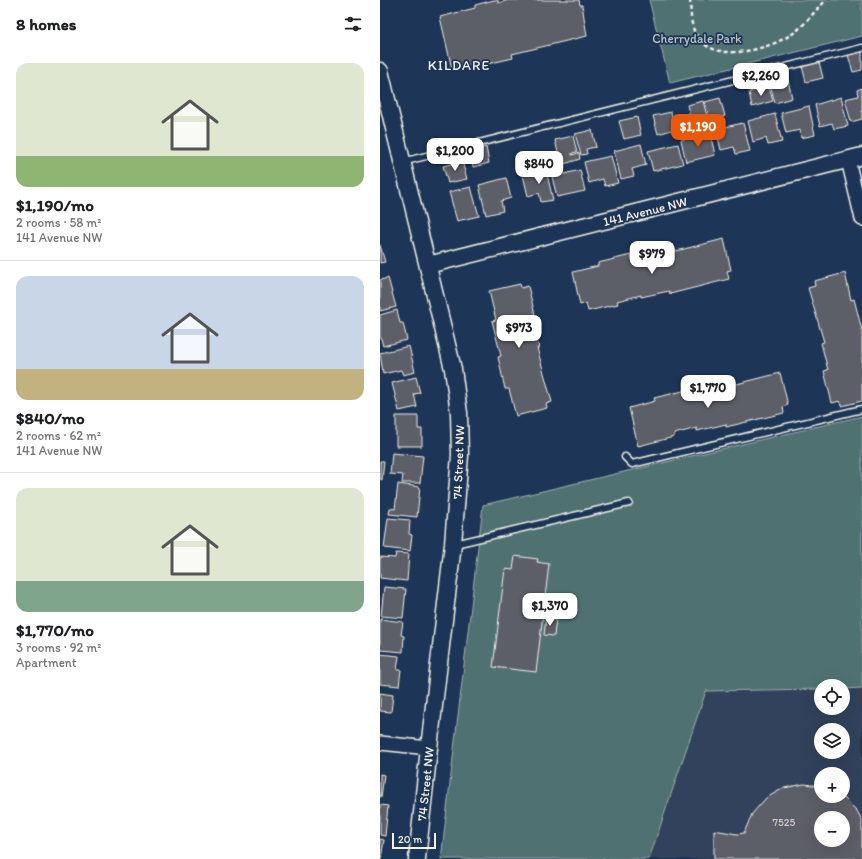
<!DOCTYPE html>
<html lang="en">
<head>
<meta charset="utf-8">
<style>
  body { margin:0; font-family:Itim,sans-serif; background:#f2f2f2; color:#202124; height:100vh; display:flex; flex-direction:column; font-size:15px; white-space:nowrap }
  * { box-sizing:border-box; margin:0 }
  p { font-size:13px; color:#757577 }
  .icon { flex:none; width:22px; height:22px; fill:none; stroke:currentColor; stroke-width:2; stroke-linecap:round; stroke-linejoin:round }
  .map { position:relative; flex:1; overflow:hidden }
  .side { display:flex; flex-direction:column; background:#fff; width:380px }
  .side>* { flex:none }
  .controls { position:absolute; left:434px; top:679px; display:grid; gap:8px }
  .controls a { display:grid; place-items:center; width:36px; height:36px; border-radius:50%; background:#fff; box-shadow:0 4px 16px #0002; font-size:20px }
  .scale { position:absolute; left:12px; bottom:10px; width:44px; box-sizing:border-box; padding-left:4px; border:2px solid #f4f1e8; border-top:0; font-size:11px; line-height:14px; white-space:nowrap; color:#f4f1e8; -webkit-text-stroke:3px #1d3557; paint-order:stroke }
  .price { position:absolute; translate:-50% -34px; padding:0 9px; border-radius:8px; background:#fff; color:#222; font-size:13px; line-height:26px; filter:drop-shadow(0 1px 2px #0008) }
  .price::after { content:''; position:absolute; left:50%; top:24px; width:12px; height:9px; margin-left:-6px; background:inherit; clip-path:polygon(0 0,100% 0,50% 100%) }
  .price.selected { background:#ea580c; color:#fff }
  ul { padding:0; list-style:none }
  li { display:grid; align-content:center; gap:8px; height:212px; padding:0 16px }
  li+li { border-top:1px solid #e0e0e0 }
  li span { display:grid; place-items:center; height:124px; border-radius:12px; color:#555 }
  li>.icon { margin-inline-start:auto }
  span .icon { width:72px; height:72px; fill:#fffc; stroke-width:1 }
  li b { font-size:17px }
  h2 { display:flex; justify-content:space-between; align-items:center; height:48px; padding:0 16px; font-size:17px }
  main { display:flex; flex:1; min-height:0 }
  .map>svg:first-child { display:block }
  .built { fill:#30425c; fill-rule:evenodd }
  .green { fill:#4f7172; stroke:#a2b1ad }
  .building { fill:#5d5f67; stroke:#f4f1e8; fill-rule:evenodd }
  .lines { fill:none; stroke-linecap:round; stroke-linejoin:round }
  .service-casing { stroke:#f4f1e8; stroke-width:9 }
  .minor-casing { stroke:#f4f1e8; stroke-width:16 }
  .tertiary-casing { stroke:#f4f1e8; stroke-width:19 }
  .path { stroke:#f4f1e8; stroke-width:2.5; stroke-dasharray:4 3; stroke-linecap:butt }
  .service { stroke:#1d3557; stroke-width:6 }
  .minor { stroke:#1d3557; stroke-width:13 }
  .tertiary { stroke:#1d3557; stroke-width:16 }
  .labels { text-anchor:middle; stroke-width:3.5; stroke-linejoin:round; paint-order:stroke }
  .number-label { font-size:11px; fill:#ceccc8 }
  .park-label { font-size:13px; fill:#bac4bf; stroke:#1d3557 }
  .street-label { font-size:13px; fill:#f4f1e8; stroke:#1d3557 }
  .neighbourhood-label { font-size:14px; letter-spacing:1px; fill:#f4f1e8; stroke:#1d3557 }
</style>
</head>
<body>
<main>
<section class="side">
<h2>8 homes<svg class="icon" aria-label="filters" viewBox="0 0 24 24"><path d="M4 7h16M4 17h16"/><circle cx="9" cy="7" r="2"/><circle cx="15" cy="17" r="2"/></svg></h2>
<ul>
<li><span style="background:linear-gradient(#dfe7d0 75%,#8fb573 0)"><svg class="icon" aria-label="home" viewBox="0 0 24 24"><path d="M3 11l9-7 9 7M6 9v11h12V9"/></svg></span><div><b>$1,190/mo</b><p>2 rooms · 58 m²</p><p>141 Avenue NW</p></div></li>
<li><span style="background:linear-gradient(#c9d6e8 75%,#c2b280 0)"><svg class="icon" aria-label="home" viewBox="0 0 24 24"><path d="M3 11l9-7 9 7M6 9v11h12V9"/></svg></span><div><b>$840/mo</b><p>2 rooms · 62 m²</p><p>141 Avenue NW</p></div></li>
<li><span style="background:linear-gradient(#dfe7d0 75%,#7fa58c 0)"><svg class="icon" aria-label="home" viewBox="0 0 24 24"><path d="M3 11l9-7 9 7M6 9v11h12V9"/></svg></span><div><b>$1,770/mo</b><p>3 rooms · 92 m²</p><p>Apartment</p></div></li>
</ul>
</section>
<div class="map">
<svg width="482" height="859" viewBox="0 0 482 859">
  <rect width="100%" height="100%" fill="#1d3557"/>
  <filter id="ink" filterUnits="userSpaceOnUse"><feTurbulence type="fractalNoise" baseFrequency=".025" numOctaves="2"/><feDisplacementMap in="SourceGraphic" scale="8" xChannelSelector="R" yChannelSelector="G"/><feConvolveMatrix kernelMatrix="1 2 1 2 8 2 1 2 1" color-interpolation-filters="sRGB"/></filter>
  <g filter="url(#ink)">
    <path class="built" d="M482,688V859H269L326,691L441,689V708H463V689ZM441,730H463V752H441ZM441,774H463V796H441ZM441,818H463V840H441Z"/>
    <path class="green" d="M269,0H482V36L290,83Z
      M482,416V688L463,689V686H441V689L326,691L269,859H61L103,505Z"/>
    <path class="building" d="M114,0H118V3L129,0H199L200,5H202L207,36L132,54L133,58L107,64L106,61L72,69L60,17L95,8V5Z
      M482,52V70L473,72L468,55Z
      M439,62L443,78L426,82L422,66Z
      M408,80L412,98L395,103L390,84Z
      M389,87L393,101L372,107L369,92Z
      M482,88V119L471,122L465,99L478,96L477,90Z
      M461,97L468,126L454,129L452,123L440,126L435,105Z
      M340,98L345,116L330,120L325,102Z
      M323,101L327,116L311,120L307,105Z
      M429,106L435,135L421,138L420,130L406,133L401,113Z
      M291,112L295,129L278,134L273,116Z
      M395,114L402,142L388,145L386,138L373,142L368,121Z
      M257,117L261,135L244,139L239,121Z
      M363,123L370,151L356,154L354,147L341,150L336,129Z
      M212,130L216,147L206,149L207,154L201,155L195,134Z
      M330,133L335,155L306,162L301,140Z
      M193,136L197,152L192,153V155L199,153L200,159L181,165L175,140Z
      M261,144L266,165L252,169L254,176L241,179L234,151Z
      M298,144L303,164L273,171L268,151Z
      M106,147L109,163L93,167L89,152Z
      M231,156L238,183L225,186L223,179L209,183L204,162Z
      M82,161L87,179L68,183L63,166Z
      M166,170L173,200L161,202L159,193L148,196L143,175Z
      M200,170L205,191L177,197L172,177Z
      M126,178L131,198L121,201L123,211L106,215L99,185Z
      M91,187L99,216L77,221L69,192Z
      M344,239L351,270L347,271L349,279L290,294L289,291L261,297V295L237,301L238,304L208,311L206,303L200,305L193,272L218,266V263L251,255L252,259L288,250V253Z
      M0,245L5,262L0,263Z
      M465,273L471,300L474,299L482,330V401L462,406L460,401L452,403L444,371L448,370L441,343L444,342L428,288L435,286L434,281Z
      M8,278L16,307L0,311V280Z
      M140,284L141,288L148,286L156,319L152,320L159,348H157L172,402L166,404L167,408L136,416L129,389H125L118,357L121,356L112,321L116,320L109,291Z
      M17,310L20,323H23L27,340L3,346L0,335V315Z
      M29,346L35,372L23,375L21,370L3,374L0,353Z
      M400,373L408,405L403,407L404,413L346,427V424L317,431V428L294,434V437L258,446L249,408L275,401L274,398L307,390L308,392L322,387V389L344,384L345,387Z
      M36,377L40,393L34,394L37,407L19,411L12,383Z
      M16,416H38V429H42V446H16Z
      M12,453L43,456L40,483H22L23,475L10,474Z
      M0,461H4L2,480L0,479Z
      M18,484L40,487L37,517L9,514L10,508L15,509Z
      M8,518L30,520L29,534L32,535L30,551L4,548Z
      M16,553L29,554L27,581L0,578V557L15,558Z
      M135,556L158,559L157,562L169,564L156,672L113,667L125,569L133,570Z
      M4,587L26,589L23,618L1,616Z
      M166,618L176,619L174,636L164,635Z
      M0,619L23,622L21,635L24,636L23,652L0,650Z
      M0,654L19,656L17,670H21L19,686L0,684Z
      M0,693L13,695L11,712L0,711Z
      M0,774L4,775L1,797H0Z
      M424,784L441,786V796H462L477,811L482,820V859H334V830L357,834L364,833L372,814L386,798L404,788ZM441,818H463V840H441Z
      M0,805L8,806L5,836L0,835Z
      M0,839L4,840L1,859H0Z"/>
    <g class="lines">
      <g class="service-casing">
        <path id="service" d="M22,162L482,48
          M245,457L252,464L482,409
          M75,544L249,503"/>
      </g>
      <g class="minor-casing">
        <path id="minor" d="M468,160L482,219
          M0,743L49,748"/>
      </g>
      <g class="tertiary-casing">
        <path id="tertiary" d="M0,71L73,369L79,413L80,455L73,544L49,748L37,859
          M48,265L482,156"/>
      </g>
      <path class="path" d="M310,0C311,12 310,26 317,36C335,65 390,49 412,34C426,25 434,10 447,0"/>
      <use href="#service" class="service"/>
      <use href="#minor" class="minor"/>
      <use href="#tertiary" class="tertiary"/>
    </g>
  </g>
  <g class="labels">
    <g class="number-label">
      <text x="404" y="826">7525</text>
    </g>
    <g class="park-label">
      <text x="317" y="43">Cherrydale Park</text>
    </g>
    <g class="street-label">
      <text transform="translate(265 211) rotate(-14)" y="5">141 Avenue NW</text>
      <text transform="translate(78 462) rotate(-88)" y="5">74 Street NW</text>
      <text transform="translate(45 784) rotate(-84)" y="5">74 Street NW</text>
    </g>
    <g class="neighbourhood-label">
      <text x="79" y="70">KILDARE</text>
    </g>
  </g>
</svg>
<div class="controls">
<a><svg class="icon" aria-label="locate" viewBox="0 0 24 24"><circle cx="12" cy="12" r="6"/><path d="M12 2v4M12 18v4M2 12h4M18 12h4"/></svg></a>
<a><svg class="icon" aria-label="layers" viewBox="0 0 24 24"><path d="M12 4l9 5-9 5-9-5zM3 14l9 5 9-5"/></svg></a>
<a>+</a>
<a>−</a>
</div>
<div class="scale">20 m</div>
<b class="price" style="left:381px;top:97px">$2,260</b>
<b class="price selected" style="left:318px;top:148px">$1,190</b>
<b class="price" style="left:75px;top:172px">$1,200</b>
<b class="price" style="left:159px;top:185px">$840</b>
<b class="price" style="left:272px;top:275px">$979</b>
<b class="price" style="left:139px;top:349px">$973</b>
<b class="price" style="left:328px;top:409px">$1,770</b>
<b class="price" style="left:170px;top:627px">$1,370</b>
</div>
</main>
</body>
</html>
